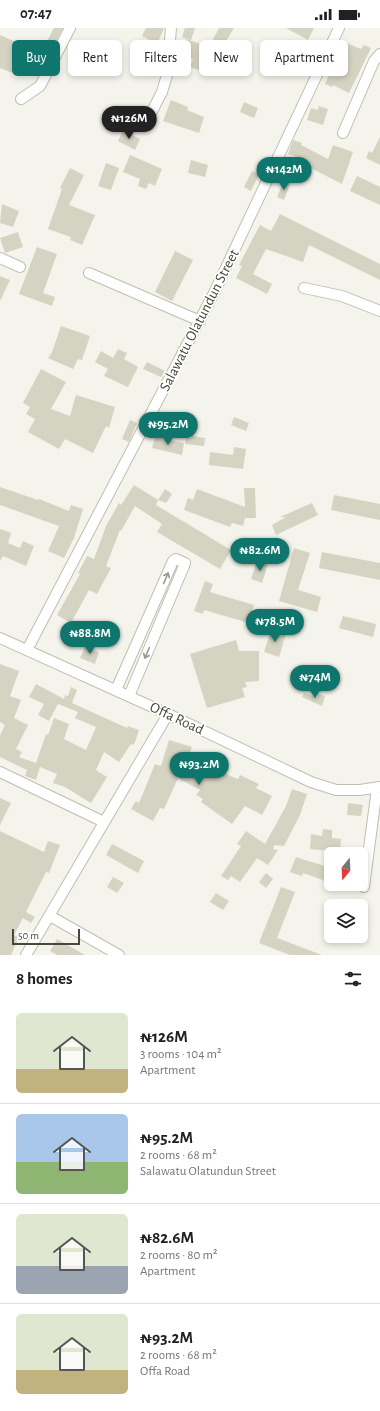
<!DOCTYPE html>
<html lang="en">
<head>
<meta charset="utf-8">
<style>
  body { margin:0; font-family:"Alegreya Sans",sans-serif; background:#f2f2f2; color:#202124; height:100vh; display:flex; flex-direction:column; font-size:15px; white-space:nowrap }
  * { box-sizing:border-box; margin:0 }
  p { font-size:13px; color:#757577 }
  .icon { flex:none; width:22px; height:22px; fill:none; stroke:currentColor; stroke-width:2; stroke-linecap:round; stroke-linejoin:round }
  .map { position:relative; height:927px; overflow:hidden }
  .drawer { display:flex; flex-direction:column; background:#fff; flex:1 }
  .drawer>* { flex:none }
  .top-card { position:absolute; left:12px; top:12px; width:356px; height:36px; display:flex; gap:8px }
  .needle { width:26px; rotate:198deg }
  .fabs { position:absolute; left:324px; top:819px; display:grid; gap:8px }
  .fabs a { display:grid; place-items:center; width:44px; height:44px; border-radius:6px; background:#fff; box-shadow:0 2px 6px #0003; font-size:20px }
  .scale { position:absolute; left:12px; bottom:10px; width:68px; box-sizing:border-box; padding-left:4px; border:2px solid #48473a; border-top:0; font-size:11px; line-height:14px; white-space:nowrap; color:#48473a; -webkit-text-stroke:3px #fff; paint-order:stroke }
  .price { position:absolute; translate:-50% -34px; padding:0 9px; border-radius:14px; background:#0f766e; color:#fff; font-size:13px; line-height:26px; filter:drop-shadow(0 1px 2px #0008) }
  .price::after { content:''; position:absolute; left:50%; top:24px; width:12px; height:9px; margin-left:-6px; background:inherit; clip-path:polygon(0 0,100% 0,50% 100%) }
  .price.on { background:#222; color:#fff }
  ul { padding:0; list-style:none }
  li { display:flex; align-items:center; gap:12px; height:100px; padding:0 16px }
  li+li { border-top:1px solid #e0e0e0 }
  li span { display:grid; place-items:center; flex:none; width:112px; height:80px; border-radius:6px; color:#555 }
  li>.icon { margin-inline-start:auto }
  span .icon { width:48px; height:48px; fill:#fffc; stroke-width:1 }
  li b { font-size:17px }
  h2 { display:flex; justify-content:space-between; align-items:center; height:48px; padding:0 16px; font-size:17px }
  .pill { padding:0 14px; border-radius:6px; background:#fff; box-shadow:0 2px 6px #0003; font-size:14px; line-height:36px }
  .pill.on { background:#0f766e; color:#fff }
  .status { display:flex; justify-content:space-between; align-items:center; height:28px; padding:0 20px; background:#fff; direction:ltr }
  .status svg { height:11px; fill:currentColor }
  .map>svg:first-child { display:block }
  .building { fill:#d5d3c2 }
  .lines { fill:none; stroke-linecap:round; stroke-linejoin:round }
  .minor-casing { stroke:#bfbeaf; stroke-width:12 }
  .minor { stroke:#fff; stroke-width:10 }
  .oneway { stroke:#9a9a93 }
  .labels { text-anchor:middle; stroke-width:3.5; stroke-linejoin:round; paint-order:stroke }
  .street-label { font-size:15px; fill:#48473a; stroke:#fff }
</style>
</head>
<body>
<div class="status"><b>07:47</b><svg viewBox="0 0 49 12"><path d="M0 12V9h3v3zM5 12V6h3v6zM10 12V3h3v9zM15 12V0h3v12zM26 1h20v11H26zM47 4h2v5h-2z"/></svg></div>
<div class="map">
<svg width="380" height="927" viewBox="0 0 380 927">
  <rect width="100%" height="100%" fill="#f4f4ec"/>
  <path class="building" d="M54,0H63L53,19L46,15Z
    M146,0H164L157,16L142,8Z
    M185,0H195L191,12L182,9Z
    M219,0H234L223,18L216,39H218L215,48L190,39L193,31L181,27L186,11L209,19Z
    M286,0H314L308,12Z
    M0,7L48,28L39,46L18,38L15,46L0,40Z
    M344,14L361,21L364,17L371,20L349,65L333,57L332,59L325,56Z
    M171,72L188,79L187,82L204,89L199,105L163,93Z
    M244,74L258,80L254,90L240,84Z
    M319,78L328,81L323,97L307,92L311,80L318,82Z
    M131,83L142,86L138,97L128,93Z
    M123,102L140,111L135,122L118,113Z
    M380,109V137L366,130L369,123L372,125Z
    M293,112L302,115L301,117L328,131L333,117L353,124L342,156L305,137L307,132L288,126Z
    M130,127L162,141L155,158L149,155L146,161L138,158L140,151L123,144Z
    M191,132L208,137L205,149L188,145Z
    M106,135L119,140L111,162L98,158Z
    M70,140L84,147L69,177L95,187L82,217L70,212L71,209L48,201L62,161L60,160Z
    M252,143L259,146L251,163L244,159Z
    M357,148L380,159V177L350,163Z
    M284,153L290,156L284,172L277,169Z
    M2,176L19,183L13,199L0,195Z
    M280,186L380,236V252L309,217L303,234L266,221L253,246L272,256L267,266L236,250L242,238L239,237L260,197L271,203Z
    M18,204L23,219L5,225L0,210Z
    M37,219L57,226L43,265L55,269L52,278L19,266Z
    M175,223L193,232L172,273L155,264Z
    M0,248L10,252L0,273Z
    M61,298L90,308L82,332L78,331L73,341L48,330L52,324Z
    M118,321L127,325L124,331L138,339L128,359L104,348L108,341L95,334L101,323L113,330Z
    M147,334L165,343L161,349L143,341Z
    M41,341L66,354L51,381L70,388L76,367L115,379L109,400L106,398L93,425L65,411L59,421L28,404L35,391L26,386L30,379L23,375Z
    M234,389L249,395L246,403L231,397Z
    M130,392L137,395L129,414L122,411Z
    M188,398L195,399L193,408L205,410L204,418L185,416Z
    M155,409L184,415L182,427L152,420Z
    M234,419L246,421L243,441L209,437L210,424L233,427Z
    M134,457L158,472L156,477L231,522L220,541L157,504L162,496L135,478L121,503L120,502L106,538L111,540L97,566L89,562L71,595L57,587L80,546L78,545L87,528L94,531L106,498L119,475L121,477Z
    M0,459L38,472L39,471L69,483L71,477L83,481L74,510L64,530L48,523L59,498L0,477Z
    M244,460H255L256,490H245L243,498L232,495L230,499L184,482L188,470L193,472L197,461L245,479Z
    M165,461L172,466L166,475L158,472Z
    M334,467L380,476V492L331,482Z
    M312,475L318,487L276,507L272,497L286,489H280Z
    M0,501L11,505L8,515L20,520L23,513L34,518L26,538L3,528L0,533Z
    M294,520L310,525L298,562L321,569L317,584L279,573Z
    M322,524L380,535V552L319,540Z
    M257,533L268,536L262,555L251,551Z
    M205,553L213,556L210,564L254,577L249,595L204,582L203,586L194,583Z
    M343,588L376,596L373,609L339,600Z
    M271,602L286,606L279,629L264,624Z
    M236,612L239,623H259V653L245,654L247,659L242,660L245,669L207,680L190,626Z
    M85,619L99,624L95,636L80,630Z
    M0,636L19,643L10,668L21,672L14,690L28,697L16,721L22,724L19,729L36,735L46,706L48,707L54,690L69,696L64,711L86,722L96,699L75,690L78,684L58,676L49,693L38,687L44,676L29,669L36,656L64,671L65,667L68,668L71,659L77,662L72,675L127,700L128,698L139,702L134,717L131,716L119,734L104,724L96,742L107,749L91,775L65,759L53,755L57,746L40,739L36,752L25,748L27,742L0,729V707L5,697L0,694Z
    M304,665L317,669L318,666L325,668L322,678L302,669Z
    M169,712L192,719L190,725L219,740L228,747L238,751L240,747L259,756L256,760L272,768L262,787L245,778L232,796L201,774L203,771L196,767L200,762L178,750L164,781L160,780L153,793L131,781L136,773L139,775L155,736L161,738Z
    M292,761L307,766L300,787L284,818L274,817L273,821L278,822L268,837L257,830L240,854L231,848L228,852L221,848L241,818L237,816L246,803L265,816L286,778Z
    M0,770L11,775L0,797Z
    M348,775L363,777L361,788L347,787Z
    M323,801L332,802V810L341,811L340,824L310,821L311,806L322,808Z
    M0,803L44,824L48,813L60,817L49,845L46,844L26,884L35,889L31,895L23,890L14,907L19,909L11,927H0Z
    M112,816L144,833L138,845L106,827Z
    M296,829L331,840V855L303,845L302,848L290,844Z
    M266,845L273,851L266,860L259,854Z
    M113,849L124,855L117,865L107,859Z
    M281,859L295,864L277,910L322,927H290L259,915Z
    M216,865L229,873L223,882L210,874Z
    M57,911L85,927H57L50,923Z"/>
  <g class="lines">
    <g class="minor-casing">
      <path id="minor" d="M21,71L40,58L70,0
        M147,93L162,64L167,47L171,0
        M343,105L374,33L380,26
        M0,230L20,239
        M89,245L200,293
        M304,260L342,268L380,283
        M0,610L168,686L311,754L336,762H360L380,759
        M27,622L214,265L339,0
        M116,662L173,533L176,531L185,535L184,538L129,668
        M0,744L104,794
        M364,859L377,760
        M50,888L119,927
        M26,927L168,686"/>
    </g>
    <use href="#minor" class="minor"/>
  </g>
  <defs><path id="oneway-shaft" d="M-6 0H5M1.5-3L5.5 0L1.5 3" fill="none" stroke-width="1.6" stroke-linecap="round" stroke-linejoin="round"/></defs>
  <g class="oneway">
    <use href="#oneway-shaft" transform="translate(166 550) rotate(-67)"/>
    <use href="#oneway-shaft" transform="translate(147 625) rotate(113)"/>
  </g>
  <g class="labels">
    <g class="street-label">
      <text transform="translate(199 292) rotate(-63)" y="5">Salawatu Olatundun Street</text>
      <text transform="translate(177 690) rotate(25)" y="5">Offa Road</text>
    </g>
  </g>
</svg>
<div class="fabs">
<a><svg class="needle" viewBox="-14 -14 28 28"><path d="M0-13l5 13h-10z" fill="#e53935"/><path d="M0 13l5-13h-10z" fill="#757577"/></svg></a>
<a><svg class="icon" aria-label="layers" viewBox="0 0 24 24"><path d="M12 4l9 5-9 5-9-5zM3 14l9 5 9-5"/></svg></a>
</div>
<div class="scale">50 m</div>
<b class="price on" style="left:129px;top:112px">₦126M</b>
<b class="price" style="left:284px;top:163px">₦142M</b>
<b class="price" style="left:168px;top:418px">₦95.2M</b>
<b class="price" style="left:260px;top:544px">₦82.6M</b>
<b class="price" style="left:275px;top:615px">₦78.5M</b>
<b class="price" style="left:90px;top:627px">₦88.8M</b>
<b class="price" style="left:315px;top:671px">₦74M</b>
<b class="price" style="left:199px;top:758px">₦93.2M</b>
<div class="top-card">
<a class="pill on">Buy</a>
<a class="pill">Rent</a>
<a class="pill">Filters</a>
<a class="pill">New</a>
<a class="pill">Apartment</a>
</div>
</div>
<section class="drawer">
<h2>8 homes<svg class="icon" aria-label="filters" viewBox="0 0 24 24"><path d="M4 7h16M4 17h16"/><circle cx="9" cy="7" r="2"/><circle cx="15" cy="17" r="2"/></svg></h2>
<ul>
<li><span style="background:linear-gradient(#dfe7d0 70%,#c2b280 0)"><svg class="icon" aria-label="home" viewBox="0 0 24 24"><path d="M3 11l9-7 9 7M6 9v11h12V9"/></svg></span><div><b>₦126M</b><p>3 rooms · 104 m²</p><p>Apartment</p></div></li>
<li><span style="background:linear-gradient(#a9c7e8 60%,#8fb573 0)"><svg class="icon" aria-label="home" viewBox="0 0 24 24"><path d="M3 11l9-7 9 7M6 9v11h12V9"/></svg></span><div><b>₦95.2M</b><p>2 rooms · 68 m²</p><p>Salawatu Olatundun Street</p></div></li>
<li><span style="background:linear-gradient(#dfe7d0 65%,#9aa5b1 0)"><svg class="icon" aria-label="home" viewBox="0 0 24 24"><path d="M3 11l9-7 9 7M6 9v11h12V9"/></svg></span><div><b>₦82.6M</b><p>2 rooms · 80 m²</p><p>Apartment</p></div></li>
<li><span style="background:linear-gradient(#dfe7d0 70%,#c2b280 0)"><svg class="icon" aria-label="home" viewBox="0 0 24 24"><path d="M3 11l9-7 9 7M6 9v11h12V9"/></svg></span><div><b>₦93.2M</b><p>2 rooms · 68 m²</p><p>Offa Road</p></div></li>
</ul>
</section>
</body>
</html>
